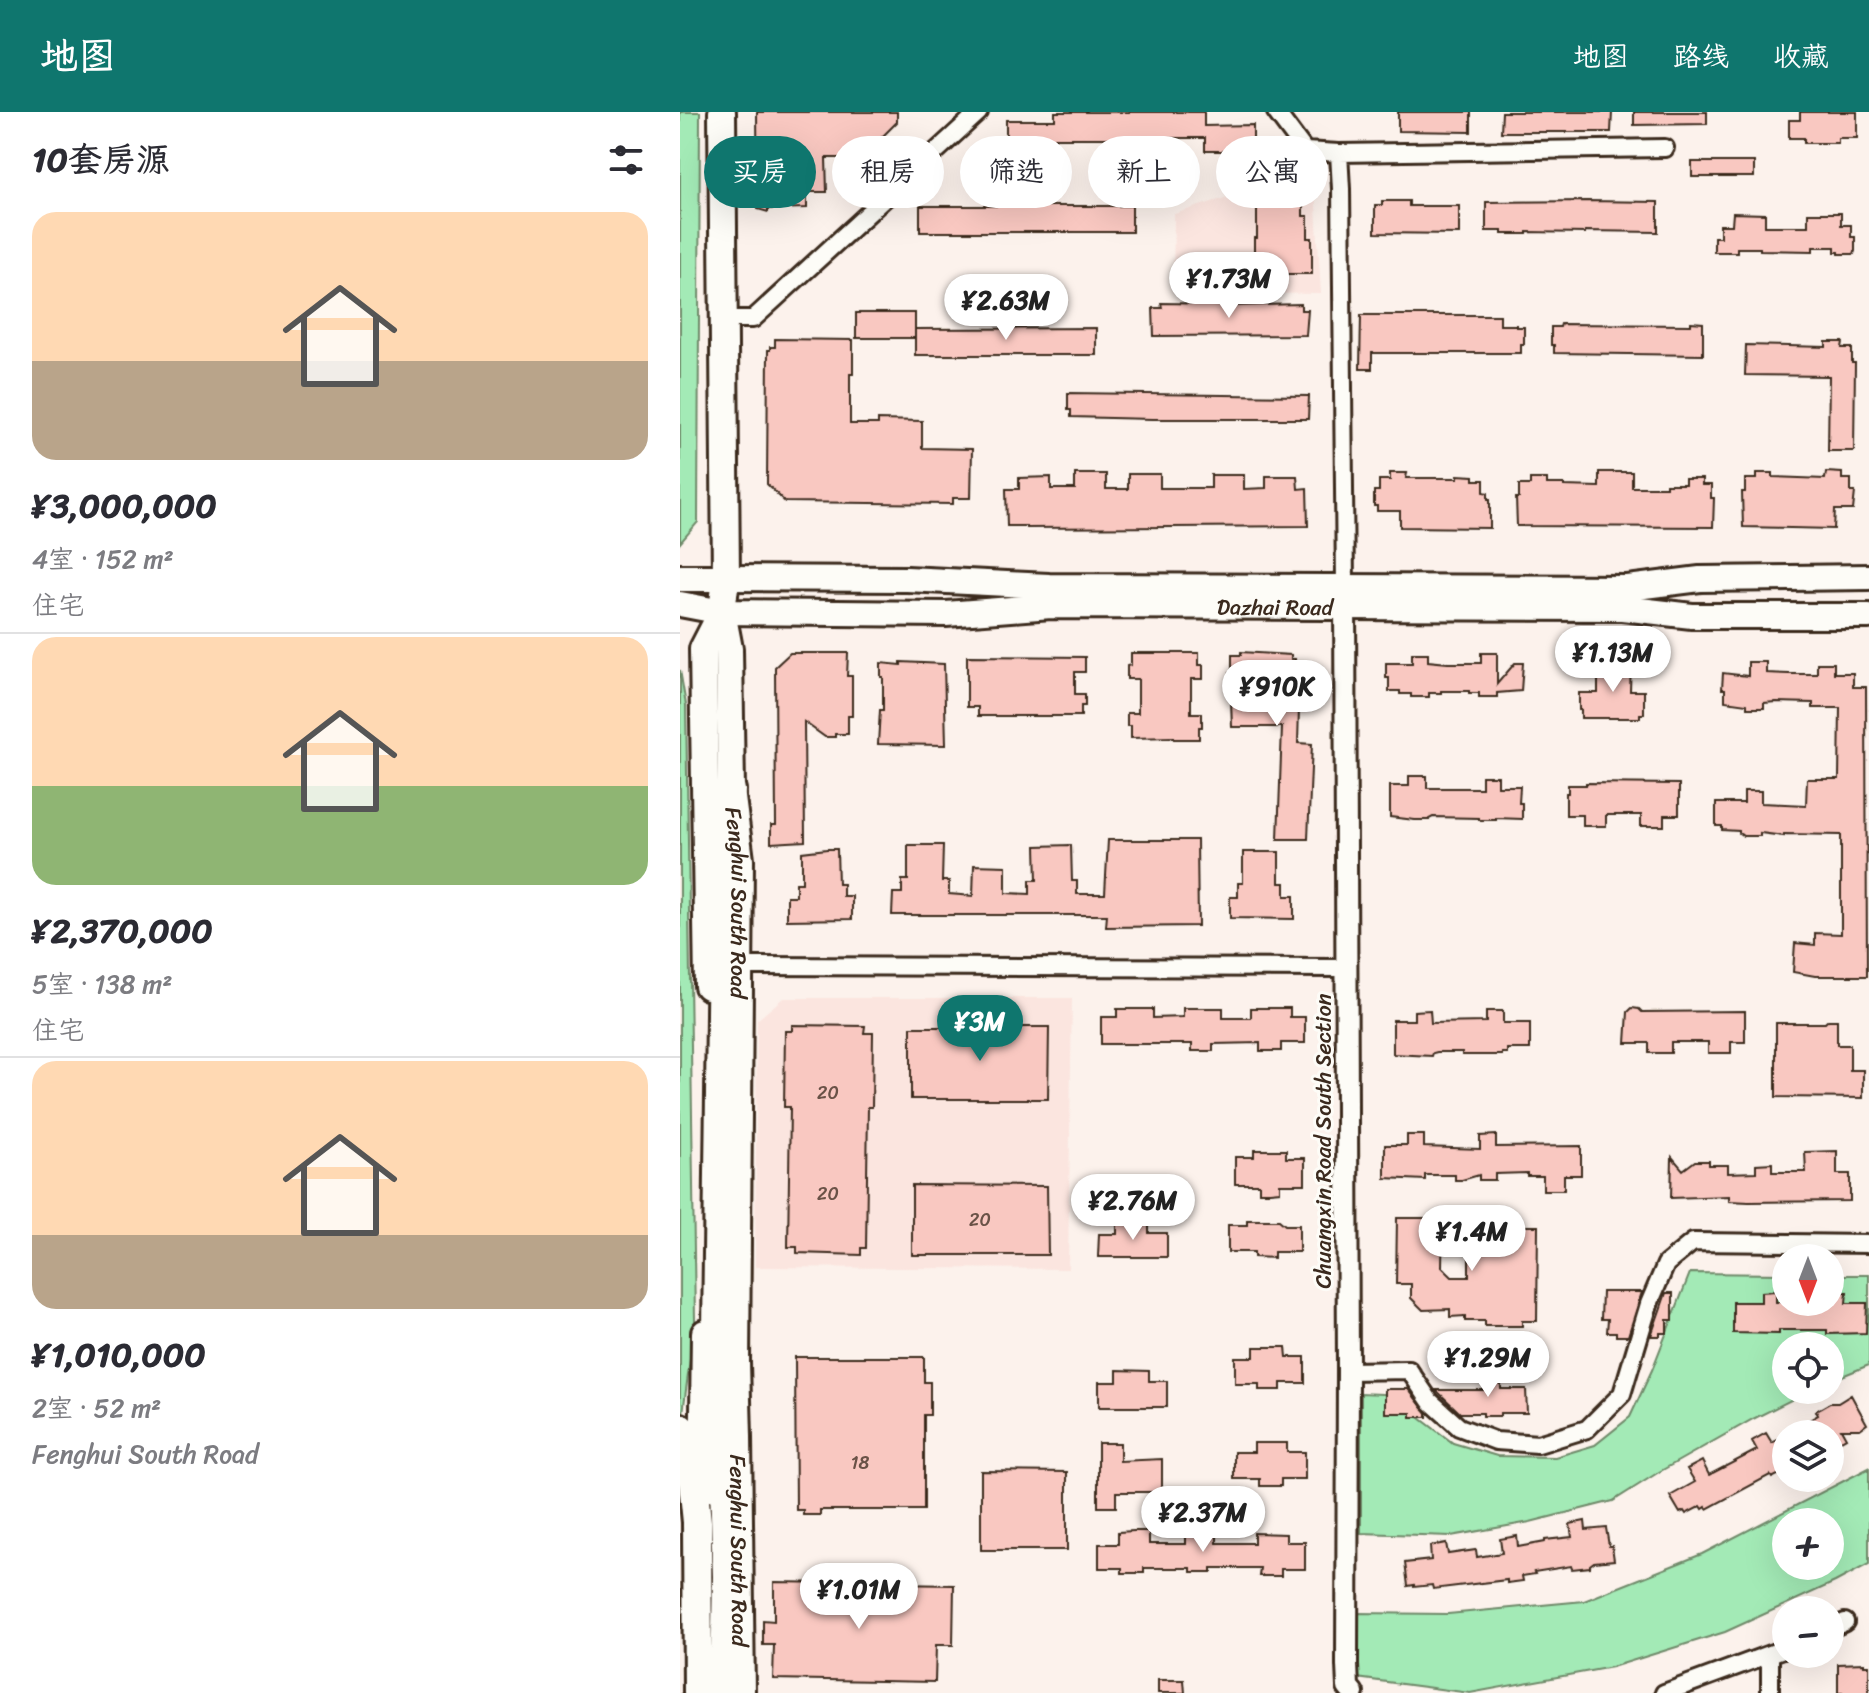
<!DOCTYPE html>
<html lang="zh">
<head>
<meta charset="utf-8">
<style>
  body { margin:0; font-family:Sriracha,"LXGW WenKai TC",sans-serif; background:#f2f2f3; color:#2b2b33; height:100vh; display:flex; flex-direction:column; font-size:30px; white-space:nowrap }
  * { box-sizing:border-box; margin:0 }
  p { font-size:26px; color:#7c7c81 }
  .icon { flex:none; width:44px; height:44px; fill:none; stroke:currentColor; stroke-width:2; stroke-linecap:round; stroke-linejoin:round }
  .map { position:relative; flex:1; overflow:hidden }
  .details { display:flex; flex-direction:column; background:#fff; width:680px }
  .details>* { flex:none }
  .guide { position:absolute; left:24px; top:24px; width:760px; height:72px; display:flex; gap:16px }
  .needle { width:52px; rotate:180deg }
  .buttons { position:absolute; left:1092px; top:1132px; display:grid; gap:16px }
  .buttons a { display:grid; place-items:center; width:72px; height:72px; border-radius:50%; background:#fff; box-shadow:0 8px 32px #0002; font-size:40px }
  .price { position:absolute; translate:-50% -68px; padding:0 18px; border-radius:28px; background:#fff; color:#222; font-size:26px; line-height:52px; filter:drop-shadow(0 2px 4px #0008) }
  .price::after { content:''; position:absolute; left:50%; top:48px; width:24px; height:18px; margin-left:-12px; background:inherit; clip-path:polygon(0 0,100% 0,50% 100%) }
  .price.on { background:#0f766e; color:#fff }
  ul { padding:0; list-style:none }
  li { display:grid; align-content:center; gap:16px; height:424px; padding:0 32px }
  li+li { border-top:2px solid #e1e1e2 }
  li span { display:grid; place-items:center; height:248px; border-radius:24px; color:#555 }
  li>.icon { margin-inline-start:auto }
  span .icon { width:144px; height:144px; fill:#fffc; stroke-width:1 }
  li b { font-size:34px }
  h2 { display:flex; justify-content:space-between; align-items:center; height:96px; padding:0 32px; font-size:34px }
  .tag { padding:0 28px; border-radius:36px; background:#fff; box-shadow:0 8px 32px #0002; font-size:28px; line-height:72px }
  .tag.on { background:#0f766e; color:#fff }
  header { display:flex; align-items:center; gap:48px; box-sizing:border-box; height:112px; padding:0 40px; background:#0f766e; color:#fff }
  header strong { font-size:38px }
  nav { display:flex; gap:44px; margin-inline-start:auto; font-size:28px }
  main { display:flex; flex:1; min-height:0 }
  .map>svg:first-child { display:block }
  .built { fill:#fbe5df }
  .green { fill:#a3eab6; stroke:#6f8a6a; stroke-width:2; fill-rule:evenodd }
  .building { fill:#f9c8c1; stroke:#3b2a1e; stroke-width:2 }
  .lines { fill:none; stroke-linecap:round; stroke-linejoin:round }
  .minor-casing { stroke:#3b2a1e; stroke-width:22 }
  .tertiary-casing { stroke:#3b2a1e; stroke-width:26 }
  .secondary-casing { stroke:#3b2a1e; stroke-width:30 }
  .primary-casing { stroke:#3b2a1e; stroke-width:32 }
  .trunk-casing { stroke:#3b2a1e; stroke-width:34 }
  .minor { stroke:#fdfcf7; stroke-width:16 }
  .tertiary { stroke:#fdfcf7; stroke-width:20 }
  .secondary { stroke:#fdfcf7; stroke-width:24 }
  .primary { stroke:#fdfcf7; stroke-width:26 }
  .trunk { stroke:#fdfcf7; stroke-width:28 }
  .labels { text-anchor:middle; stroke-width:6; stroke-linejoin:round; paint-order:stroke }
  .number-label { font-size:18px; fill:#6a5247 }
  .street-label { font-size:22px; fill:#3b2a1e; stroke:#fdfcf7 }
</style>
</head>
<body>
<header>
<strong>地图</strong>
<nav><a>地图</a><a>路线</a><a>收藏</a></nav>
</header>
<main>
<section class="details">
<h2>10套房源<svg class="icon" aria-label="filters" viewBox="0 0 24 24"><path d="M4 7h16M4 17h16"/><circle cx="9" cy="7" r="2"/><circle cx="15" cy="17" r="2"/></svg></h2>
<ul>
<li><span style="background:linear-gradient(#ffd9b3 60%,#b9a48a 0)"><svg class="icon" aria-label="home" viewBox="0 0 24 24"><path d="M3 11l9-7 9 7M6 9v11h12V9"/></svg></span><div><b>¥3,000,000</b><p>4室 · 152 m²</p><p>住宅</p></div></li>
<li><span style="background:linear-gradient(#ffd9b3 60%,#8fb573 0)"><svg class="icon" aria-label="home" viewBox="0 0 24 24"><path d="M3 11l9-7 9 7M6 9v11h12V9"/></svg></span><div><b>¥2,370,000</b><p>5室 · 138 m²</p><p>住宅</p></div></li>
<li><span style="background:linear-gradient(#ffd9b3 70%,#b9a48a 0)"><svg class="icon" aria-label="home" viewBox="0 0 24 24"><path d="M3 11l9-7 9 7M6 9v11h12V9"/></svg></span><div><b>¥1,010,000</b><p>2室 · 52 m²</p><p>Fenghui South Road</p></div></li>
</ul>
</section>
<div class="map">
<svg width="1189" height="1581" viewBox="0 0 1189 1581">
  <rect width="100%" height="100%" fill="#fcf2ec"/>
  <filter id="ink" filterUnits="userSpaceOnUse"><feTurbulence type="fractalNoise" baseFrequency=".0125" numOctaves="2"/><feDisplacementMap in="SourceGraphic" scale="16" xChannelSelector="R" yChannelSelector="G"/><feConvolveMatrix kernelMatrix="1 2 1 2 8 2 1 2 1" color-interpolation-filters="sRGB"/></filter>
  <g filter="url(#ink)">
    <path class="built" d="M634,58L641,182L493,180L494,102Z
      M103,886H392L388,1157L75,1155L77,908Z"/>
    <path class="green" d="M0,0H20L18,410L0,431Z
      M0,558L6,593L15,1209L0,1324Z
      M1010,1161L1106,1162V1190H1150V1163H1189V1253L1150,1269V1234H1106V1278H1131L1073,1307L979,1360L933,1389L850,1410L771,1424L681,1421V1281L724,1283L736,1303L773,1331L817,1344L875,1345L915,1333L950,1305L972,1258Z
      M1189,1356V1452L1155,1470L1045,1520L932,1555L790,1581L677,1566L676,1501L768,1502L904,1489L1022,1442ZM1106,1410H1150V1454H1106Z"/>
    <path class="building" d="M77,0H217V10L181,46H146L147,80H127V96L88,97V100L78,97Z
      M375,0H524V14L573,13V39H525V26H375V34H326V8H375Z
      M718,0H791V20L718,19Z
      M822,0H932L931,20H821Z
      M954,0H1027V12L954,13Z
      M1120,0H1177V26H1158V31H1124V26H1109V8H1120Z
      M1012,50H1074V65H1012Z
      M574,77H605V81H623V104H628V126H632V162H574V126H577V97H574Z
      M702,89H729V94H779V122L695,121V93H702Z
      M906,89L978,90V120L905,119V121L847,120V122H822V119H806V90Z
      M240,94H452V120H240Z
      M1053,101L1085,102V114H1128V101H1161V113H1171V125H1175V139L1174,142H1159V140H1155V135H1133V139L1080,138V136H1057V140H1034V125H1040V113H1052Z
      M481,191L543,192V194L621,192V198H628L626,223L474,224L473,196H482Z
      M176,201H235V226H176Z
      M681,203H820V213H836V215H844V232H841V241H692V257H680Z
      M1011,210L1023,211V243L874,241V233H871V215H880L881,212L1011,213Z
      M416,216V243H235V217Z
      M95,227L173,228V262H170V312H198V308L242,309V336L292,337L291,386H273V392L105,390L87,372L88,238H90V235H95Z
      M1146,230H1163L1162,236H1172V251H1175L1174,339H1148L1149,264L1065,263L1066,233L1146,235Z
      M388,281L629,284L628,307H472L391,305V298H388Z
      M919,360H952V375H986V372H1005V367H1022V373H1031V386H1034L1033,415L837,414L836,386H839V373H850V367H867V372H884V374L919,375Z
      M1146,360L1162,361V367H1171V380H1175L1173,398H1155L1154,417L1063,415L1062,380H1065V367H1077V361H1093V365L1145,367Z
      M710,361H727L726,366H778V363L794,364V368H804V380L808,381V387H810V416L720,415V399H697V394H694V379H699V368H710Z
      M395,362H426V377H448V362H480V376H531V363H564V377L586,376V364H617L618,377L627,376L628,414L346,416V414H327L326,377H339V366L371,365V377H395Z
      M561,540L611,543V547H615V561H623V596H619L618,631L632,632L628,727H598L602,615H552L550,561H552V543H561Z
      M110,541H168L167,564H172V604H168V622H155V625H145L124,610L125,729L91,731V713H96L95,555Z
      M451,541H519V553H523V567H511V601H522V615H519V627H494V625L451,626V614H447V601H458V567H447V554L451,553Z
      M732,541H748V549L768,551H801V541H817V572L835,551H843L841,579L817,581V585H799V581H789V579H761V581H749V585H731V582H720V579H709V566H706V551H732Z
      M287,544L405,545V560H395V582H405V594H401V604H298V595H287Z
      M221,550L264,552L266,633L198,632L200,598H203V565H201V551L221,553Z
      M918,550H951L950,579H964V602H960V606H901V598H899V581H918Z
      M1068,550H1086V561L1109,562H1137V551H1154V561H1173V575H1186L1187,864H1135L1113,860L1115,831L1135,833V821L1161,822V723L1104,722V724L1080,721V724H1063L1059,721V719L1042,718V714H1036V691H1064V679H1081V691L1126,693L1127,667H1159L1160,596H1133V591L1096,590L1084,591V596H1067V592L1045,589V577H1042L1043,561L1068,564Z
      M729,664H747V676H802V664H818V674H840L839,691H842V707L816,706V708H799V706L753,705L749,707V708H735L710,705V674H729Z
      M906,671L999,672V703H984V714H961V703H926V714H903V703H886V681H888V673H906Z
      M428,728H517L518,814L426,815L427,803H212L213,781H222V768H228V733H263L262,769H269V782L293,784L294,753L326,754V781L350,782V768H357L356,734L391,733L392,769H397V782H425Z
      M147,737H157L158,772H163V784H172V807L107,808V784H116V771H122V740Z
      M563,740H599V771H605V784H614V807L550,806V785H558V771H563Z
      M503,896H543V906H571V896H610V905H625V931H601V939H580V931L533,932V939H512V932H421V905H437V897H473V906L503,905Z
      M952,896L959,897L962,900L1065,899V930H1051V941H1028V930H991V941H969V931H946L948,900Z
      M750,898L751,911L806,910V899H823V911H850V937H827V941H822V943H782V940H757L753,941L752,944L713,942V908H734V899Z
      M1148,908H1157V933H1170V958H1183V986L1096,985V911H1145Z
      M112,913L185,914L184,921H193L192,995H188L186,1136H181V1143L117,1141V1135H108L110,995H104L105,919H112Z
      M231,915H369L368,987H231Z
      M727,1023H744V1035L800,1037V1024L816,1023V1035L901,1034V1063H884V1078H863V1064H847V1061L815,1062V1068H799V1063L782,1068H775V1063H745V1068L705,1066V1033H727Z
      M574,1038H606V1046H625V1072H600V1079L590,1080H579V1072H555V1045H574Z
      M1157,1039V1062H1170V1089L1069,1090L1049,1089V1084L991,1086L992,1045L1003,1058L1015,1049H1029V1053H1048V1061L1076,1060V1052L1092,1051V1060H1126L1125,1040Z
      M232,1073L367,1074L368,1143H232Z
      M717,1106H763L762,1155L772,1165H789V1140H803V1114H858L857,1209H842V1214H805V1209H785V1204L770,1205V1197L743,1198L731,1186V1172H716Z
      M567,1108H599L605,1113H619V1140H594V1146L574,1145V1140H548V1113H567Z
      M437,1109H469V1121H487V1145H418L419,1122H437Z
      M1096,1179V1190H1151V1180H1167L1166,1191H1187L1186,1221L1147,1222V1218H1099V1222L1053,1221V1190H1081V1180Z
      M922,1180H962L948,1224H936V1220H927L928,1207H921Z
      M986,1181H993V1208H987V1221H980V1224H971Z
      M574,1235H606L607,1245H625V1271H601V1278H579V1272H555V1245H574Z
      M115,1245H244V1270H250V1303H244V1398H140V1403H123V1398H116Z
      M437,1258L469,1259V1269H487V1295H419V1270H437Z
      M804,1262H821V1277H846L847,1301H820V1304H803V1301H780L756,1278H804Z
      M705,1277H728L747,1301V1305H731V1301H705Z
      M1171,1283L1187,1312L1180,1317H1161L1166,1326L1150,1335V1322H1105L1138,1303L1136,1299L1150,1291H1158Z
      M1086,1321L1092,1331L1106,1323V1359L1092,1366L1090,1363L1027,1397L1026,1395L1023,1397L1021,1394L1006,1402L1004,1399L1000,1401L990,1384L1015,1370L1007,1357L1022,1349L1029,1363L1077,1338L1072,1329Z
      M418,1331H440V1349L482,1347V1380H436V1395H418Z
      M574,1331H607V1340H625V1367H601V1374H580V1367H554V1340H574Z
      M301,1359L387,1360V1438H301Z
      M905,1409L906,1418L926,1416L929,1434H932L934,1448L914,1450L910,1453V1455L892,1457L891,1454L854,1460L855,1462L842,1464L843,1469L827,1471V1468L753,1477L752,1473L734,1475V1473L728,1474L725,1451L751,1448L750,1434L766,1431L768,1442L796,1438L797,1445L822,1441L820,1427L837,1424L838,1435L865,1430V1428L892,1425L890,1412Z
      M454,1419H469V1432H506V1421L537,1422V1431H574V1421L606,1422V1430H625V1457H601V1464H579L580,1456H532V1460H511V1456H464V1461H442V1456H419V1432H438V1420Z
      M94,1470L274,1473L273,1533H256L255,1570L93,1567L94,1533H83V1508L94,1509Z
      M1184,1551V1553H1189V1581H1158V1552Z
      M478,1568H504L505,1581H478Z"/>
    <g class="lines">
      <g class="minor-casing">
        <path id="minor" d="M596,0L625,39L659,41L985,36
          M659,41L661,77L665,474
          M43,207H73L299,0
          M59,854L666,856
          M668,1259L729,1258L750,1289L779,1315L816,1329L858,1332L907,1317L942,1282L969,1192L986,1152L1013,1130L1189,1132
          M1150,1517L1165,1510
          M984,1581L1106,1536
          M1090,1581V1542"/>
      </g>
      <g class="tertiary-casing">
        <path id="tertiary" d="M665,483L668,1259L667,1553L668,1575L673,1581"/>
      </g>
      <g class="secondary-casing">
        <g id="secondary">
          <path d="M46,466L227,467L369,474L948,476L1020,467L1189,465"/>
          <path id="s1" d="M0,492L42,500L266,502L371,494L942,496L1012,504H1189"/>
        </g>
      </g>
      <g class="primary-casing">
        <g id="primary">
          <path id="s2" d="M42,0L46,466L42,500L49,537L51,678L60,748L56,1251L58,1325L61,1581"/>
          <path d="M0,466H46"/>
          <path d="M28,874L23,537L42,500"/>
          <path d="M23,1378L25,1221"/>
        </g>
      </g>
      <g class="trunk-casing">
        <path id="trunk" d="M0,1316L11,1350L17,1410L18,1581
          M45,1581L47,1464L45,1400L37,1220L43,744L51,678"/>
      </g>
      <use href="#minor" class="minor"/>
      <use href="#tertiary" class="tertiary"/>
      <use href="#secondary" class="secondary"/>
      <use href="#primary" class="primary"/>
      <use href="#trunk" class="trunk"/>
    </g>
  </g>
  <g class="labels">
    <g class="number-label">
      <text x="148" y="987">20</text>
      <text x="148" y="1088">20</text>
      <text x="300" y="1114">20</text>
      <text x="180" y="1357">18</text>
    </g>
    <g class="street-label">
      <text dy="8" stroke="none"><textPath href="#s1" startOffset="596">Dazhai Road</textPath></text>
      <text dy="8" stroke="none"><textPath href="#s2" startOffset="792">Fenghui South Road</textPath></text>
      <text transform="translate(643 1029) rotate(-90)" y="8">Chuangxin Road South Section</text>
      <text dy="8" stroke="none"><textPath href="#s2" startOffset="1440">Fenghui South Road</textPath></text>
    </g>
  </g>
</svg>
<div class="buttons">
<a><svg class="needle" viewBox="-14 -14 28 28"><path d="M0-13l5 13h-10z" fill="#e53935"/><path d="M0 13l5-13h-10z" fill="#7c7c81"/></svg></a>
<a><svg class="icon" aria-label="locate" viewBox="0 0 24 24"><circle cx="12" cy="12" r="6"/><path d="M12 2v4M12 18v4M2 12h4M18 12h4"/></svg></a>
<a><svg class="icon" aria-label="layers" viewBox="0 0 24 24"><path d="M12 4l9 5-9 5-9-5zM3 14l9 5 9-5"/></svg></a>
<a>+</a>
<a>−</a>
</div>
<b class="price" style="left:549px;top:208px">¥1.73M</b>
<b class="price" style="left:326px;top:230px">¥2.63M</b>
<b class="price" style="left:933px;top:582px">¥1.13M</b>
<b class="price" style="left:597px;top:616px">¥910K</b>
<b class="price on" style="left:300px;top:951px">¥3M</b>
<b class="price" style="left:453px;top:1130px">¥2.76M</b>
<b class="price" style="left:792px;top:1161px">¥1.4M</b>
<b class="price" style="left:808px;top:1287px">¥1.29M</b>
<b class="price" style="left:523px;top:1442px">¥2.37M</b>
<b class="price" style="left:179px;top:1519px">¥1.01M</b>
<div class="guide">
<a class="tag on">买房</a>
<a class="tag">租房</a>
<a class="tag">筛选</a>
<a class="tag">新上</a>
<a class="tag">公寓</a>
</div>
</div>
</main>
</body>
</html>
